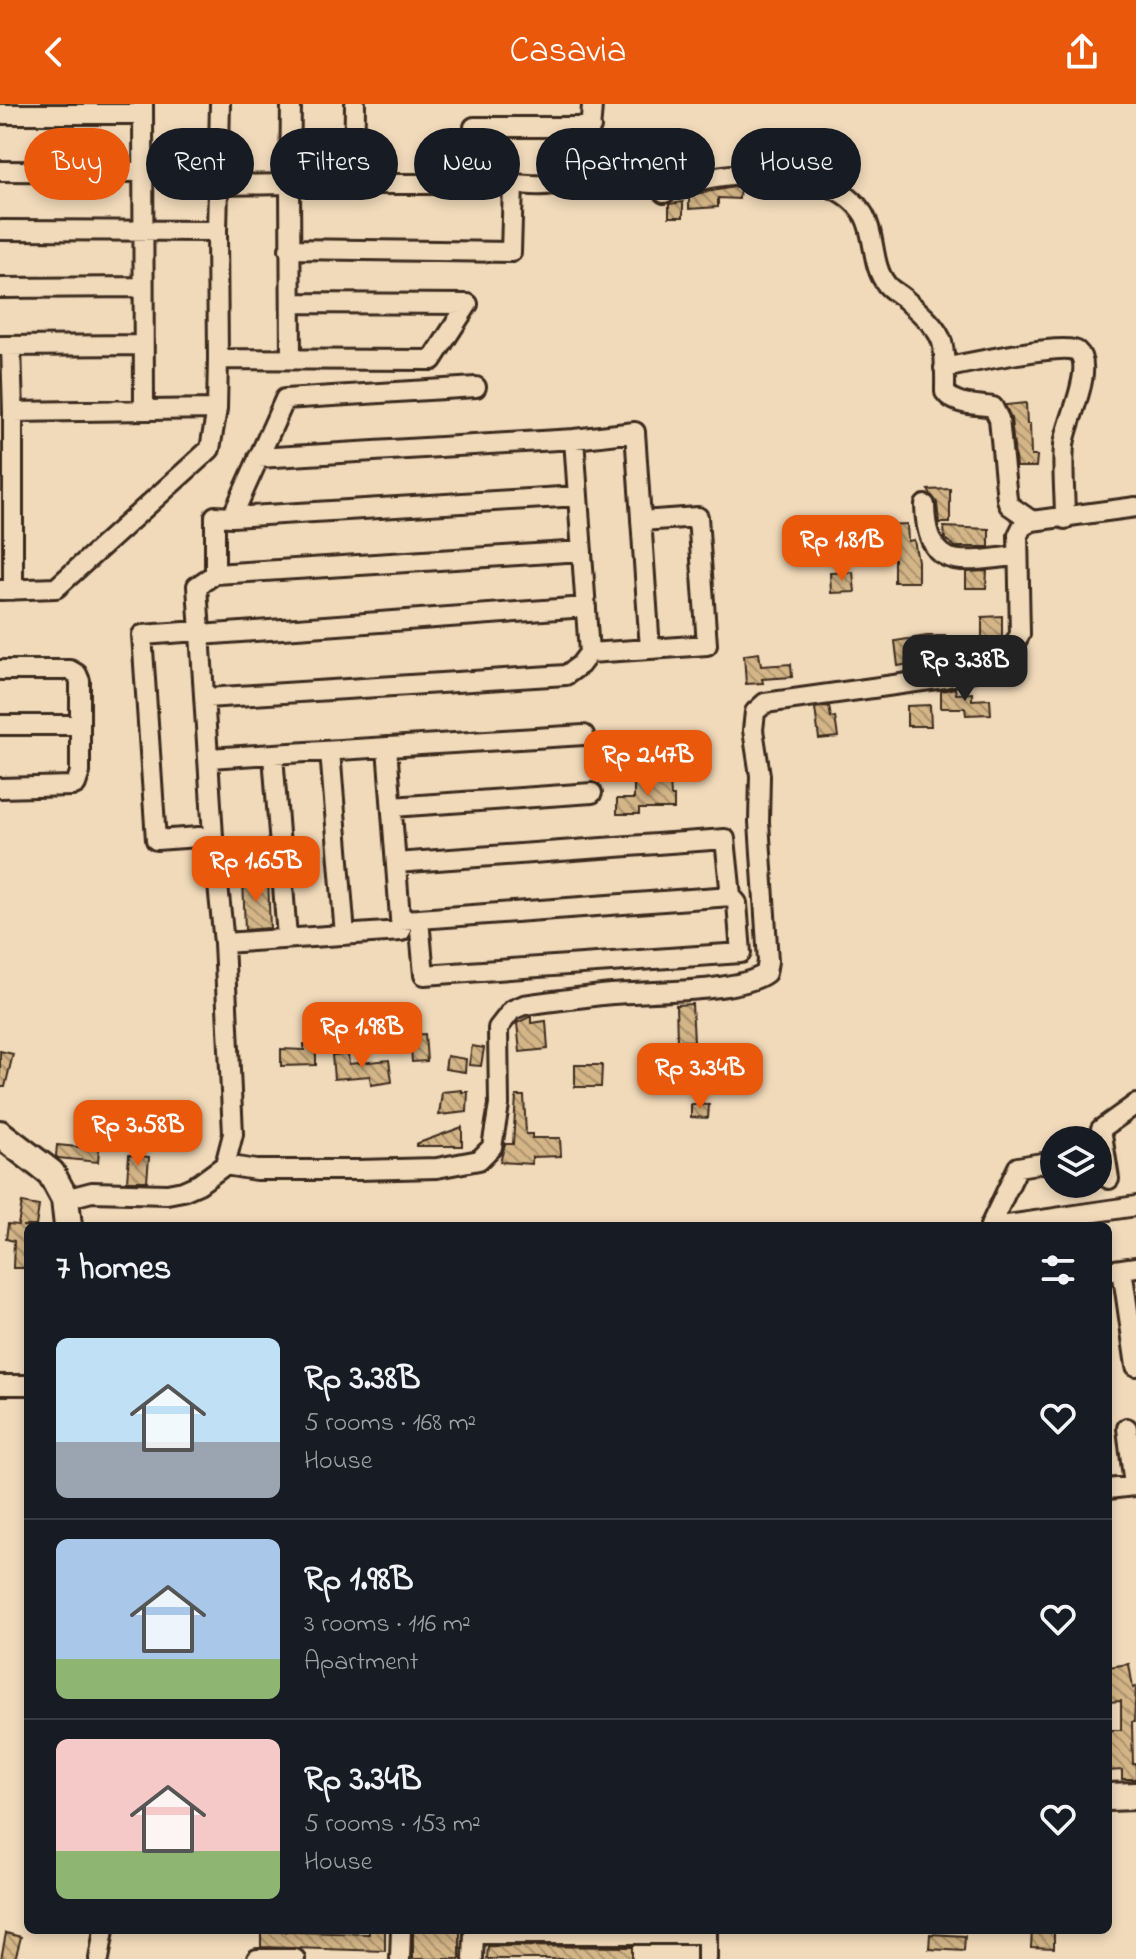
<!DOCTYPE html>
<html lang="en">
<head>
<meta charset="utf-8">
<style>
  body { margin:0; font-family:"Indie Flower",sans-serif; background:#20242c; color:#f1f3f6; height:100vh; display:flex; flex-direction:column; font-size:30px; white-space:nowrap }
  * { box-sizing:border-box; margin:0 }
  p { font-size:26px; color:#9ea1a6 }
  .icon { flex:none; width:44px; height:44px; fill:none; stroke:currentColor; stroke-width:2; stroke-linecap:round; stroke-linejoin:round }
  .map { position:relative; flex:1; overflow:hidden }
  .details { position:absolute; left:24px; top:1118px; width:1088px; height:712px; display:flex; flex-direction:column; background:#171b24; border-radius:12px; box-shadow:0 4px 12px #0003 }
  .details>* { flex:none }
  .hud { position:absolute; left:24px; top:24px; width:1088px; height:72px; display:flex; gap:16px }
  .fabs { position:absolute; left:1040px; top:1022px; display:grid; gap:16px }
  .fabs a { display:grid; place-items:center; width:72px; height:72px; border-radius:50%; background:#171b24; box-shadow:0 4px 12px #0003; font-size:40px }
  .price { position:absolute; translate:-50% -68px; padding:0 18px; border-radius:16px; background:#ea580c; color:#fff; font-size:26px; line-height:52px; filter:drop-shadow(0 2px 4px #0008) }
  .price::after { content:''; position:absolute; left:50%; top:48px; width:24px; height:18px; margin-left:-12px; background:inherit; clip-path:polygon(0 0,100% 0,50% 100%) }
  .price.current { background:#222; color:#fff }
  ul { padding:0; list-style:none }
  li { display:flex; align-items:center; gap:24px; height:200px; padding:0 32px }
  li+li { border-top:2px solid #363941 }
  li span { display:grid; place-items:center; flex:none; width:224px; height:160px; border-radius:12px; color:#555 }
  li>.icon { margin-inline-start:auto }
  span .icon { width:96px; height:96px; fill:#fffc; stroke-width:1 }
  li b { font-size:34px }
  h2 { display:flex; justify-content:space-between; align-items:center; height:96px; padding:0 32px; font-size:34px }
  .tag { padding:0 28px; border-radius:36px; background:#171b24; box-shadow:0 4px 12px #0003; font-size:28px; line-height:72px }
  .tag.current { background:#ea580c; color:#fff }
  header { display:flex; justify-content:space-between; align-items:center; height:104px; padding:0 32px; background:#ea580c; color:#fff; font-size:36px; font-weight:600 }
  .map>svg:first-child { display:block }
  .building { fill:url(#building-back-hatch); stroke:#3b2a1e; stroke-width:2 }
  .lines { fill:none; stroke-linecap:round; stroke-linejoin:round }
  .street-casing { stroke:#3b2a1e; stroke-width:24 }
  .secondary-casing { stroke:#3b2a1e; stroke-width:32 }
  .street { stroke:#f1daba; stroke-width:18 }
  .secondary { stroke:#f1daba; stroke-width:26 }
</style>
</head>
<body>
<header><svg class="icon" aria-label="back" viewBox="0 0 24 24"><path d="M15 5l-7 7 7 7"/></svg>Casavia<svg class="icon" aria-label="share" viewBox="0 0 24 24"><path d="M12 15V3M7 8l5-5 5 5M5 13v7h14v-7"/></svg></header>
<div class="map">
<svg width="1136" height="1855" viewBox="0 0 1136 1855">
  <defs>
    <pattern id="building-back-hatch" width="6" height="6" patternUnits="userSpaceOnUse" patternTransform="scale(2)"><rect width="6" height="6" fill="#d3b587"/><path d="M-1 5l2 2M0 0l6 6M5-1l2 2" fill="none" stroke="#ac936e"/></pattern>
  </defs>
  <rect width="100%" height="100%" fill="#f1daba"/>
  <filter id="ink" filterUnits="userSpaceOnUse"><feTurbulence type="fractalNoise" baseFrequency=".0125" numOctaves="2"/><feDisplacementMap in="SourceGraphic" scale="16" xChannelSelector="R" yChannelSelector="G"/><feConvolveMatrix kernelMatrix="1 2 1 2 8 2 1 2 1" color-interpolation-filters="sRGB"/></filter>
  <g filter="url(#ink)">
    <path class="building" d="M712,53V62L666,73L667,60H696V54Z
      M740,82L739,95L718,94V103L689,105V91Z
      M683,98V113H669V100Z
      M1026,299L1027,320H1030L1031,352H1037L1036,363H1016L1011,314L1005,301Z
      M950,385V419H939L937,399L928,386Z
      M907,420L908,437L914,436L918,457V478H894V454L869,457L866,438L883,436V421Z
      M944,423L989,425V443H956L945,435Z
      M987,467L986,484H966V468Z
      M853,468L855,488L831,489L830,469Z
      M1002,512V534L982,535V513Z
      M927,532H946L948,560L936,561L935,555L898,562L895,537Z
      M759,549L761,562L791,560L792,573L762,575L763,579L746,580L744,551Z
      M955,584L956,590L972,589V596L990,595L991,610L966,611L965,604H941V587Z
      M930,601L931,622H907V602Z
      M829,602L831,614L835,613L838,633L819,635L815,604Z
      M670,676L671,692H674V705H639V710H617V695H634V678Z
      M268,775L270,824L245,826L243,776Z
      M692,900L694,937H677L676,901Z
      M531,912V919L546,917L548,945L520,948L517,919Z
      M425,930L427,957L412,958L410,931Z
      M304,940H316V961L281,962V945L304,946Z
      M472,942L484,944L481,962L469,961Z
      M0,947L13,950L5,983H0Z
      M348,950L349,960L389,956L392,978L371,981L370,972L334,975L332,951Z
      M447,952L466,955L465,968L445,965Z
      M575,961H602L601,983H575Z
      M462,986V988H468L467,1008L439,1011L442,988Z
      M516,992H524L526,1030H532V1034H560L561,1052L532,1053V1060L500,1058L505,1040H513Z
      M691,1000L709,1001L708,1014L691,1013Z
      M462,1023V1042H416V1040Z
      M57,1041L99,1045L98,1058L58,1054L56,1052Z
      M129,1051L149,1053L147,1077H127Z
      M22,1099L39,1102L36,1122H22L28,1123V1164H13L14,1137L6,1135L8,1120L18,1121Z
      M1129,1560L1133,1584L1136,1583L1134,1618H1132L1133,1660H1136V1675H1122V1666L1108,1667V1626H1121V1597L1108,1598V1563Z
      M369,1826H385V1847L261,1843V1827L369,1830Z
      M413,1826H460V1855H413Z
      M1032,1826L1054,1827V1844L1031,1843Z
      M6,1829L21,1833L15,1855H1Z
      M930,1830L965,1832L964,1847L929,1845Z
      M488,1842L632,1843V1855H487Z"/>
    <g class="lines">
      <g class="street-casing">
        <path id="street" d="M143,0L144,306
          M0,10H143
          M474,23H591
          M0,67L143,68
          M354,80L355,0
          M513,80C525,80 540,83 552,80C586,72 591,28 592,0
          M219,81L290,80L291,0
          M664,89C711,63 832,57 864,111C876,132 871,162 887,181C892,187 901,191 906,196C918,207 937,222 942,238C946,253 945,272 945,288C955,302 976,300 993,303L999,315L1007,395L1009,401L1032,417
          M0,126L217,127
          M289,145L511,148L513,80H290L291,255
          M0,184L143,183
          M1,242L143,241
          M11,242L13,308V486
          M218,255L217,127L220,0
          M944,264C963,260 1066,238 1077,247C1096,263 1066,319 1064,341C1062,365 1065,391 1065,415
          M217,305L218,255L432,256L468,200L291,199
          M258,354L574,335L635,328L650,545L589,549L574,335
          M925,401C926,472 966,456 1018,452
          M232,413L578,392
          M641,417L698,413L707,541L650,545
          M215,470V412L232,413L285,295L476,283
          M0,486L56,484L210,345L217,305L13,308
          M199,527L142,531L156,736L213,732
          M200,531L586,503
          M0,566H70L77,570L80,577V668L76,680L72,682L0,684
          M206,594L566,571L580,561L589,549
          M0,621H79
          M330,647L345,831
          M273,651L287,834
          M208,654L584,631
          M392,703L592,689
          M396,759L725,735L731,792L737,799L741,849L424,871L419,815L400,816
          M419,815L731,792
          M224,839L401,827L387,643
          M225,1061L256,1066H358L437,1064L479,1056L492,1043L499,1001L498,924L512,906L524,901C553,897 582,893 612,890C647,887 740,889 766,869L768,857L759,718L760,671L753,626L755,608L765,599L944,574L982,565L1002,554L1014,541L1020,530L1018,431L1022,423L1032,417L1136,403
          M1109,1075L1101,1025L1136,1000
          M65,1095L92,1088L167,1090L183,1087L199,1080L225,1061L233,1030L224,839L213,732L197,482L215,470L582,447
          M990,1122L1018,1063L1054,1057
          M1001,1122L1136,1102
          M1122,1165L1136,1262
          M1108,1167L1136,1163
          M0,1281H28
          M1108,1385L1134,1382L1127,1324
          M99,1855L104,1826
          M257,1855H295
          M400,1855L401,1826
          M473,1855L474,1830H707V1855"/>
      </g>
      <g class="secondary-casing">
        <path id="secondary" d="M0,1030L51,1069L65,1095L68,1122
          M1108,1693L1136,1692"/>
      </g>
      <use href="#street" class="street"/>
      <use href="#secondary" class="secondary"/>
    </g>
  </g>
</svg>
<div class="fabs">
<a><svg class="icon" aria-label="layers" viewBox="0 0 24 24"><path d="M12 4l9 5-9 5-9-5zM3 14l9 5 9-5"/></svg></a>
</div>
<b class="price" style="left:842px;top:479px">Rp 1.81B</b>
<b class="price current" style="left:965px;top:599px">Rp 3.38B</b>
<b class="price" style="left:648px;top:694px">Rp 2.47B</b>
<b class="price" style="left:256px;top:800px">Rp 1.65B</b>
<b class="price" style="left:362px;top:966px">Rp 1.98B</b>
<b class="price" style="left:700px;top:1007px">Rp 3.34B</b>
<b class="price" style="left:138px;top:1064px">Rp 3.58B</b>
<div class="hud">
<a class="tag current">Buy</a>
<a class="tag">Rent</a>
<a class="tag">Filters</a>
<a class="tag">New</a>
<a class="tag">Apartment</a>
<a class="tag">House</a>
</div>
<section class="details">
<h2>7 homes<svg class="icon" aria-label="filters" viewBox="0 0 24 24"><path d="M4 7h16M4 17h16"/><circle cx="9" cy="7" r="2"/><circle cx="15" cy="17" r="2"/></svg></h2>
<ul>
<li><span style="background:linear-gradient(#bfe0f5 65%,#9aa5b1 0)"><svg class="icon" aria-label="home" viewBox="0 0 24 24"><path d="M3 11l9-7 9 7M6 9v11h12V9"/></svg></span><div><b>Rp 3.38B</b><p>5 rooms · 168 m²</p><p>House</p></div><svg class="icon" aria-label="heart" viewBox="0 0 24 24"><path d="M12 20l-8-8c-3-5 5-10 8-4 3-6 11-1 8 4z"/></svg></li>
<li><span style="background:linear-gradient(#a9c7e8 75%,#8fb573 0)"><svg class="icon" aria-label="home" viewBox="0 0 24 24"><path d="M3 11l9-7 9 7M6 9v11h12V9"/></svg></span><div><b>Rp 1.98B</b><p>3 rooms · 116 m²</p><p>Apartment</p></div><svg class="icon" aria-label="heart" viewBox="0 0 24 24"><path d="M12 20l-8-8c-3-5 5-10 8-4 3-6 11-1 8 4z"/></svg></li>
<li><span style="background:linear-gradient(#f6c9c9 70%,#8fb573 0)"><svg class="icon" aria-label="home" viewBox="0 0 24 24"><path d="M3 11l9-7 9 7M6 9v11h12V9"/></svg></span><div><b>Rp 3.34B</b><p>5 rooms · 153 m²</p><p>House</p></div><svg class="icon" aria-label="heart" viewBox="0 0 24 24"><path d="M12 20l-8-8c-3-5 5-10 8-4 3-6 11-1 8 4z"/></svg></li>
</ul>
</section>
</div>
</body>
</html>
